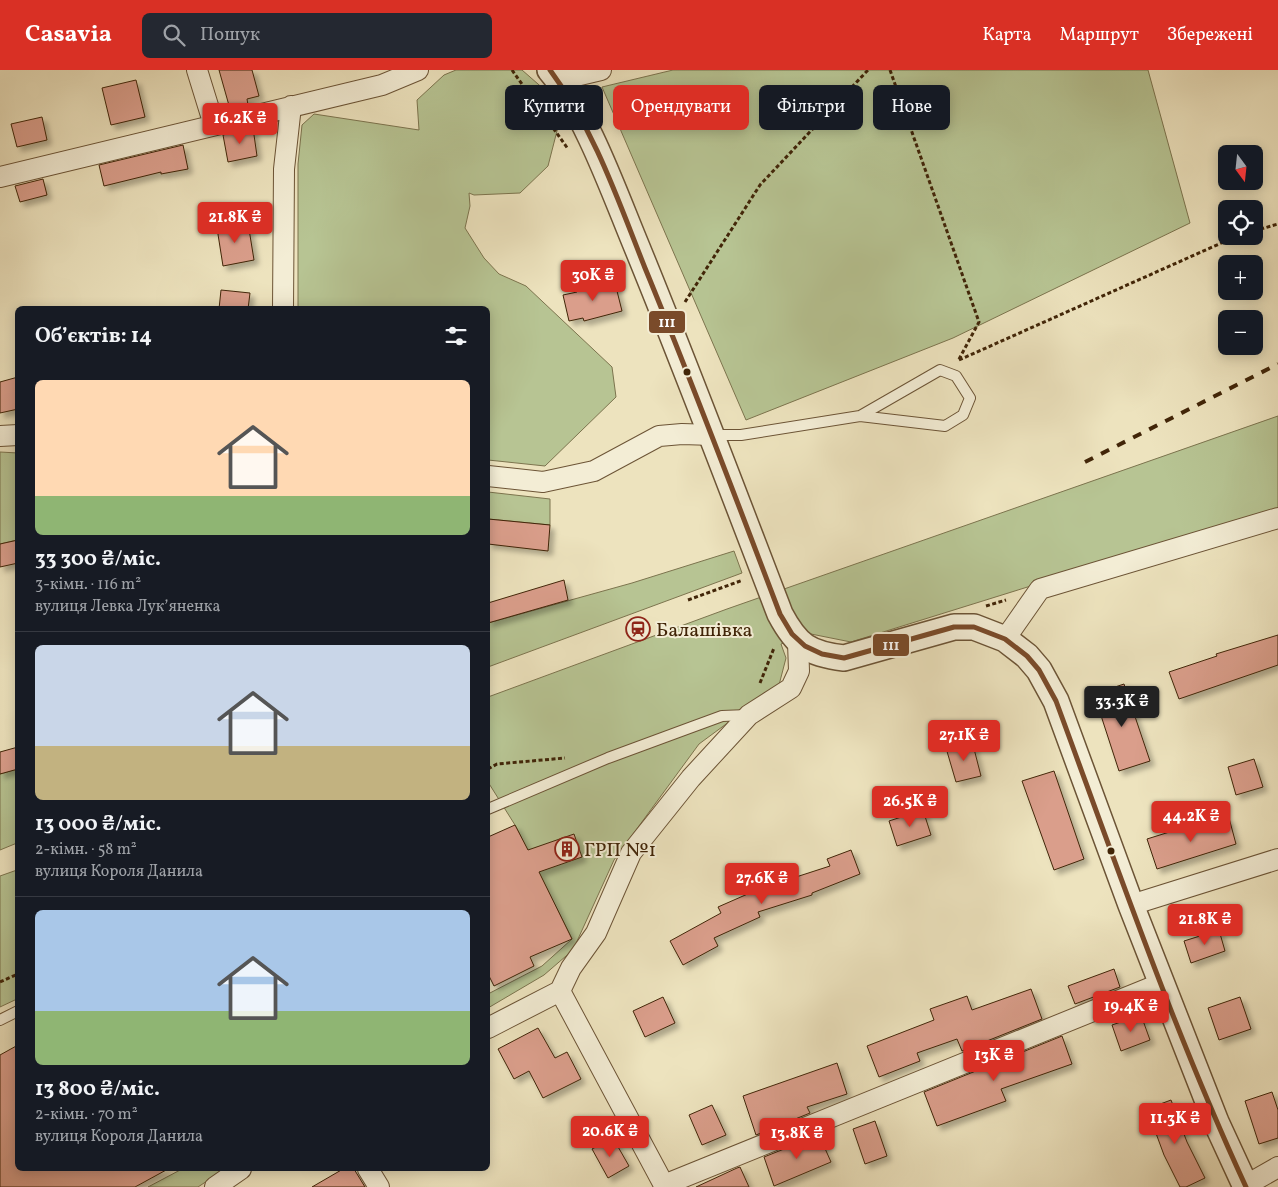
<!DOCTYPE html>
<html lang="uk">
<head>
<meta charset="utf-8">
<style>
  body { margin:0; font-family:Vollkorn,serif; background:#242831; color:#f1f3f6; height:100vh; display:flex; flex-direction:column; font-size:19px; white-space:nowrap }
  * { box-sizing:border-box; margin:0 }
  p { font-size:16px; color:#9ea1a6 }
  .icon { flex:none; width:28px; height:28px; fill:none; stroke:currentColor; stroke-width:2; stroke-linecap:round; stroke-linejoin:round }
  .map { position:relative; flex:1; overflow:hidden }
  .details { position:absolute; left:15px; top:236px; width:475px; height:865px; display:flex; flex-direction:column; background:#171b24; border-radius:8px; box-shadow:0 2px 12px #0003 }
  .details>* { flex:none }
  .guide { position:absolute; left:505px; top:15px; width:475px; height:45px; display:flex; gap:10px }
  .needle { width:32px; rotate:165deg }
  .controls { position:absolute; left:1218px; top:75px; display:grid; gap:10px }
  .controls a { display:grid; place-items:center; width:45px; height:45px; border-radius:8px; background:#171b24; box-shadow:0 2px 12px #0003; font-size:25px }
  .price { position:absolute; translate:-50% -42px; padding:0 11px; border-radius:5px; background:#d93025; color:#fff; font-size:16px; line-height:32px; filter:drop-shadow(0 1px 2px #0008) }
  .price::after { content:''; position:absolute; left:50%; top:30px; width:15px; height:11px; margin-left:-8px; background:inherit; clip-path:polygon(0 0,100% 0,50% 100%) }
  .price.active { background:#222; color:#fff }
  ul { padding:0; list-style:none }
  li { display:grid; align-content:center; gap:10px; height:265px; padding:0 20px }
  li+li { border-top:1px solid #363941 }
  li span { display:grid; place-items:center; height:155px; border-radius:8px; color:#555 }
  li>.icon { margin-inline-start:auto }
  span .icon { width:90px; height:90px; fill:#fffc; stroke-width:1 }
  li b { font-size:21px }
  h2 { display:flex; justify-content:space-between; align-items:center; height:60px; padding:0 20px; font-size:21px }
  .pill { padding:0 18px; border-radius:8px; background:#171b24; box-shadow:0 2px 12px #0003; font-size:18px; line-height:45px }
  .pill.active { background:#d93025; color:#fff }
  header { display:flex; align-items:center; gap:30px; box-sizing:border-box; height:70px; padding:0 25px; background:#d93025; color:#fff }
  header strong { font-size:24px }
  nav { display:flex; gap:28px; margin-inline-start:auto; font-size:18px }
  .search { width:350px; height:45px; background:#242831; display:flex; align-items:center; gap:12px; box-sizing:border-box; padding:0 18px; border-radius:8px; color:#9ea1a6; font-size:19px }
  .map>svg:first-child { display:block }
  .green { fill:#b7c493; stroke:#7c744e }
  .building { fill:#da9e8b; stroke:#412508; filter:url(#shadow) }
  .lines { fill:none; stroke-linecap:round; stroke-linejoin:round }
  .service-casing { stroke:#6c5436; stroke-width:12 }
  .minor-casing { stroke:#6c5436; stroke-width:22 }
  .tertiary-casing { stroke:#6c5436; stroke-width:28 }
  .path { stroke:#412508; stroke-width:3; stroke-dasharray:4 2.5; stroke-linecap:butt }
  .service { stroke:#f3edd5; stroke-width:10 }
  .minor { stroke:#f3edd5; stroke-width:20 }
  .tertiary { stroke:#f3edd5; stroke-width:25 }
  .rail { stroke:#412508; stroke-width:4; stroke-dasharray:9 9; stroke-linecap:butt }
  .bus-1-casing { stroke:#f3edd5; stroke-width:9 }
  .bus-1 { stroke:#7a4b2a; stroke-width:5 }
  .bus-dot { fill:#412508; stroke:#f3edd5; stroke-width:2 }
  .labels { text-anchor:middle; stroke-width:4; stroke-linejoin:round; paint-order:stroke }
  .poi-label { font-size:20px; fill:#412508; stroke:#f3edd5; text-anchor:start }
  .line-badge { stroke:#f3edd5; stroke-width:2 }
  .badge-label { font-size:14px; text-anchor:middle; font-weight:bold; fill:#fff }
</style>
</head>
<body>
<header>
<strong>Casavia</strong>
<div class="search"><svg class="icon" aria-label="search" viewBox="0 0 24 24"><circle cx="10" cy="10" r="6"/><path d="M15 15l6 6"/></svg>Пошук</div>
<nav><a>Карта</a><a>Маршрут</a><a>Збережені</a></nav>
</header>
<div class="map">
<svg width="1278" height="1117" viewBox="0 0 1278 1117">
  <defs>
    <filter id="shadow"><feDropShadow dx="4.5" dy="4.5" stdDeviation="2.5" flood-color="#0004"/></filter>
  </defs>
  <rect width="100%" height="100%" fill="#ede3be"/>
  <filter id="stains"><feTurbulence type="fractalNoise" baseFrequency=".004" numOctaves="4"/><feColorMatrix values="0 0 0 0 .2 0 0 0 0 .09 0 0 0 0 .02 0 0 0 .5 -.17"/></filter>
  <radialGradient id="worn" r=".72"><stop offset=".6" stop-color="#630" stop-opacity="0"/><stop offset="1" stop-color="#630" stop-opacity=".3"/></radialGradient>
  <path class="green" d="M456,0H522L546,21L558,57L548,96L520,123L474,125L469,123L470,136L465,158L484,188L499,204L526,216L612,297L616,327L545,396L488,390V239H298V94L302,55L314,44L419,60L417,30L444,5Z
    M673,0H1148L1190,153L953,268L746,350L602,17Z
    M1278,346V439L851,572L811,564L781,574L786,588L779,615L699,674L614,790L573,880L544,905L488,938V924L542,896L572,869L515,755L488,712V627L727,539Z
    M0,382L18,383L17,470L0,474Z
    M488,422L550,429V455L488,449Z
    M734,481L742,503L488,597V553L632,513Z
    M17,699V773L0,780V704Z
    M17,800V929L0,937V806Z
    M182,1099H225L198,1117H148Z"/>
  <path class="building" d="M219,0H252L259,26L247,29L248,35L230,39Z
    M136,10L145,47L111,55L102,18Z
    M42,47L47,70L17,77L11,54Z
    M253,58L257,86L228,92L223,65Z
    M183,75L188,99L161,104V102L104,116L99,95Z
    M43,109L47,125L20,132L15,116Z
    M248,153L254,190L223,196L217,158Z
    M614,209L622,241L584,251L583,248L569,251L563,225L577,222L576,219Z
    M221,220L250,223L248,239H219Z
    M18,307V339L0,343V312Z
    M488,449L550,455L548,481L488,474Z
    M18,470V493L0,497V474Z
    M564,510L568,530L488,553V533Z
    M1278,565V595L1179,629L1169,602L1217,586L1216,584Z
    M1124,614L1150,691L1119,701L1094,624Z
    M972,671L981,706L956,712L946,678Z
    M18,677V699L0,704V682Z
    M1254,689L1263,717L1236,725L1228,697Z
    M1054,701L1084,789L1054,800L1022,711Z
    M923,740L931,765L897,776L889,751Z
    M1229,748L1236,774L1157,799L1147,769L1179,759L1180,762Z
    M515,755L528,780L574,764L582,787L539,802L572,869L530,887L534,896L494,916L488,904V767Z
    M851,780L860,804L812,823V825L758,842L760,847L714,868L718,876L683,895L670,871L721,843L718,837L759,819L830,796L827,789Z
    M1219,860L1225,881L1191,893L1184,871Z
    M1114,899L1120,917L1075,934L1068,916Z
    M1031,919L1042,949L962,981L957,969L917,983L920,991L879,1007L867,976L934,950L930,939L967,926L972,940Z
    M663,927L675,953L645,967L633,941Z
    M1240,927L1251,959L1219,970L1208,938Z
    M1141,945L1150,970L1121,981L1112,955Z
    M538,958L555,988L567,982L581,1009L543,1028L529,1001L514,1009L498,979Z
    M1062,966L1072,994L1001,1019L1006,1031L937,1056L924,1022Z
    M18,975V1099H168L135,1117H0V985Z
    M837,993L847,1024L807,1037L810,1043L756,1065L743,1026Z
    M1272,1022L1278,1040V1068L1259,1074L1245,1031Z
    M1171,1030L1187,1072L1205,1108L1186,1117H1180L1164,1085L1147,1039Z
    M712,1035L726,1065L702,1075L689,1045Z
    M875,1051L887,1086L865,1094L853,1059Z
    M819,1065L831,1092L774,1116L764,1087Z
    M613,1068L629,1096L608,1108L592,1079Z
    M740,1097L749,1117H696L737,1098Z
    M343,1099H354L365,1117H312Z"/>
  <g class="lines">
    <g class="service-casing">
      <path id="service" d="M713,365H741L860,346L945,356L963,345L970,328L956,306L940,300L860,346
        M488,739L608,688L692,657L722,646L748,645
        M0,950L18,941"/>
    </g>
    <g class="minor-casing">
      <path id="minor" d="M197,0L214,55
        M559,10L601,0
        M0,107L382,15L418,0
        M283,239L284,99L291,36
        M0,366L18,365
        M488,406L543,412L594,401L659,366L682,364L713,365
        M1005,569L1040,519L1278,448
        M1131,835L1278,789
        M560,921L665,1117
        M488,958L560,921L571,898L596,863L631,783L691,708L749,645L791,618L799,601L798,572
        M368,1099L379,1117
        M664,1115L1162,913
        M215,1117L241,1099
        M1243,1117L1278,1097"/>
    </g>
    <g class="tertiary-casing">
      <path id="tertiary" d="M550,0C585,41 613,119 634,170C685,294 732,419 780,544C797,576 809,584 844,588L954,557H974L1005,569L1027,586L1039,600L1056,631L1131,835L1216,1052L1246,1117"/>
    </g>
    <path class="path" d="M512,0L568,79
      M890,0L979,252L958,291
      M1254,161L1278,154
      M685,232L760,115L868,0
      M959,290L1237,166
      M688,530L743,510
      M986,536L1006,530
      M760,613L774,578
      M488,699L497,694L565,688
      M0,912L18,904"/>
    <use href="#service" class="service"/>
    <use href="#minor" class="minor"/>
    <use href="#tertiary" class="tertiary"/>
    <path class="rail" d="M1085,392L1278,294"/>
    <g class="bus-1-casing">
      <path id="bus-1" d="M550,0C594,59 618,130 645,198C692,312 736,428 780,544L792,564L805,576L822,584L844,588L954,557H974L1005,569L1027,586L1039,600L1056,631C1116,794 1173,959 1246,1117"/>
    </g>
    <use href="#bus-1" class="bus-1"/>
  </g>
  <defs>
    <g id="station-ring" transform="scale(1.25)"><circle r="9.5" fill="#f3edd5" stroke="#8f2418" stroke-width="1.5"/><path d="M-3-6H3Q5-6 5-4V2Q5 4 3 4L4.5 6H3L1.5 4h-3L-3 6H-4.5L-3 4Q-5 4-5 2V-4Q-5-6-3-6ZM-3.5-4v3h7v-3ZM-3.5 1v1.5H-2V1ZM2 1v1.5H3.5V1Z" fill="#8f2418"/></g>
    <g id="building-ring" transform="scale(1.25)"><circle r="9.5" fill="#f3edd5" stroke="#8f2418" stroke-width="1.5"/><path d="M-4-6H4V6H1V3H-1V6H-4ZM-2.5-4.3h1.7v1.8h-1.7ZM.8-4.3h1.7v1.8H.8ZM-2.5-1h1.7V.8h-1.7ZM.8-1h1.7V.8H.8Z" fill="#8f2418"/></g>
  </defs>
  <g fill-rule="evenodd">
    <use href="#station-ring" x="638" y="559"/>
    <use href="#building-ring" x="567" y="779"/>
  </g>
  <g class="bus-dot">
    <circle cx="687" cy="302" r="4.5"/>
    <circle cx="1111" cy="781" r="4.5"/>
  </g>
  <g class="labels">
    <g class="poi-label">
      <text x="656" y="566">Балашівка</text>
      <text x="584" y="786">ГРП №1</text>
    </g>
  </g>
  <g class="line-badge">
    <rect x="648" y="240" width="38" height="24" rx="5" fill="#7a4b2a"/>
    <rect x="872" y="563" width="38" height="24" rx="5" fill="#7a4b2a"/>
  </g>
  <g class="badge-label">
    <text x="667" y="257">111</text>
    <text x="891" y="580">111</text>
  </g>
  <rect width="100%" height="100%" filter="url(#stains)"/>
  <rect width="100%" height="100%" fill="url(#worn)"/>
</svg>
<div class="controls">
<a><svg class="needle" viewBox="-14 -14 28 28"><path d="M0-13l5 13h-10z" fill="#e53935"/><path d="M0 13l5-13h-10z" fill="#9ea1a6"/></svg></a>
<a><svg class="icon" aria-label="locate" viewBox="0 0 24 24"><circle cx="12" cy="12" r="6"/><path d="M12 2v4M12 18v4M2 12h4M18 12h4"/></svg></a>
<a>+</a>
<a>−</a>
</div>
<b class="price" style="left:240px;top:75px">16.2K ₴</b>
<b class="price" style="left:235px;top:174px">21.8K ₴</b>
<b class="price" style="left:593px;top:232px">30K ₴</b>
<b class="price active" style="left:1122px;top:658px">33.3K ₴</b>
<b class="price" style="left:964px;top:692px">27.1K ₴</b>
<b class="price" style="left:910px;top:758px">26.5K ₴</b>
<b class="price" style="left:1191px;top:773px">44.2K ₴</b>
<b class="price" style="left:762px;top:835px">27.6K ₴</b>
<b class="price" style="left:1205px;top:876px">21.8K ₴</b>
<b class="price" style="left:1131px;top:963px">19.4K ₴</b>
<b class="price" style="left:994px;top:1012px">13K ₴</b>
<b class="price" style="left:1175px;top:1075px">11.3K ₴</b>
<b class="price" style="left:610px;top:1088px">20.6K ₴</b>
<b class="price" style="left:797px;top:1090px">13.8K ₴</b>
<div class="guide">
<a class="pill">Купити</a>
<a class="pill active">Орендувати</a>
<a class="pill">Фільтри</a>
<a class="pill">Нове</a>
</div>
<section class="details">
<h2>Об’єктів: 14<svg class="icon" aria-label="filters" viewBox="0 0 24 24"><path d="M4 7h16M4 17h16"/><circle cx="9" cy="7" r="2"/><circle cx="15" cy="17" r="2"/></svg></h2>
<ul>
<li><span style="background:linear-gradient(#ffd9b3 75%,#8fb573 0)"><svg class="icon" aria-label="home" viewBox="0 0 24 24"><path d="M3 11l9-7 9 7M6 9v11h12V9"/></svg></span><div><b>33 300 ₴/міс.</b><p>3-кімн. · 116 m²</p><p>вулиця Левка Лукʼяненка</p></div></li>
<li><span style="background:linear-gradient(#c9d6e8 65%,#c2b280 0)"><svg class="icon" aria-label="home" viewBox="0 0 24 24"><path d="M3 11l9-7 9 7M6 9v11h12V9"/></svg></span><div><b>13 000 ₴/міс.</b><p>2-кімн. · 58 m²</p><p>вулиця Короля Данила</p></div></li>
<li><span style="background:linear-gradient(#a9c7e8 65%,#8fb573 0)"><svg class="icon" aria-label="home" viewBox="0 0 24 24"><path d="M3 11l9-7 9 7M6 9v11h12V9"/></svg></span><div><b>13 800 ₴/міс.</b><p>2-кімн. · 70 m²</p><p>вулиця Короля Данила</p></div></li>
</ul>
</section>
</div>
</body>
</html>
